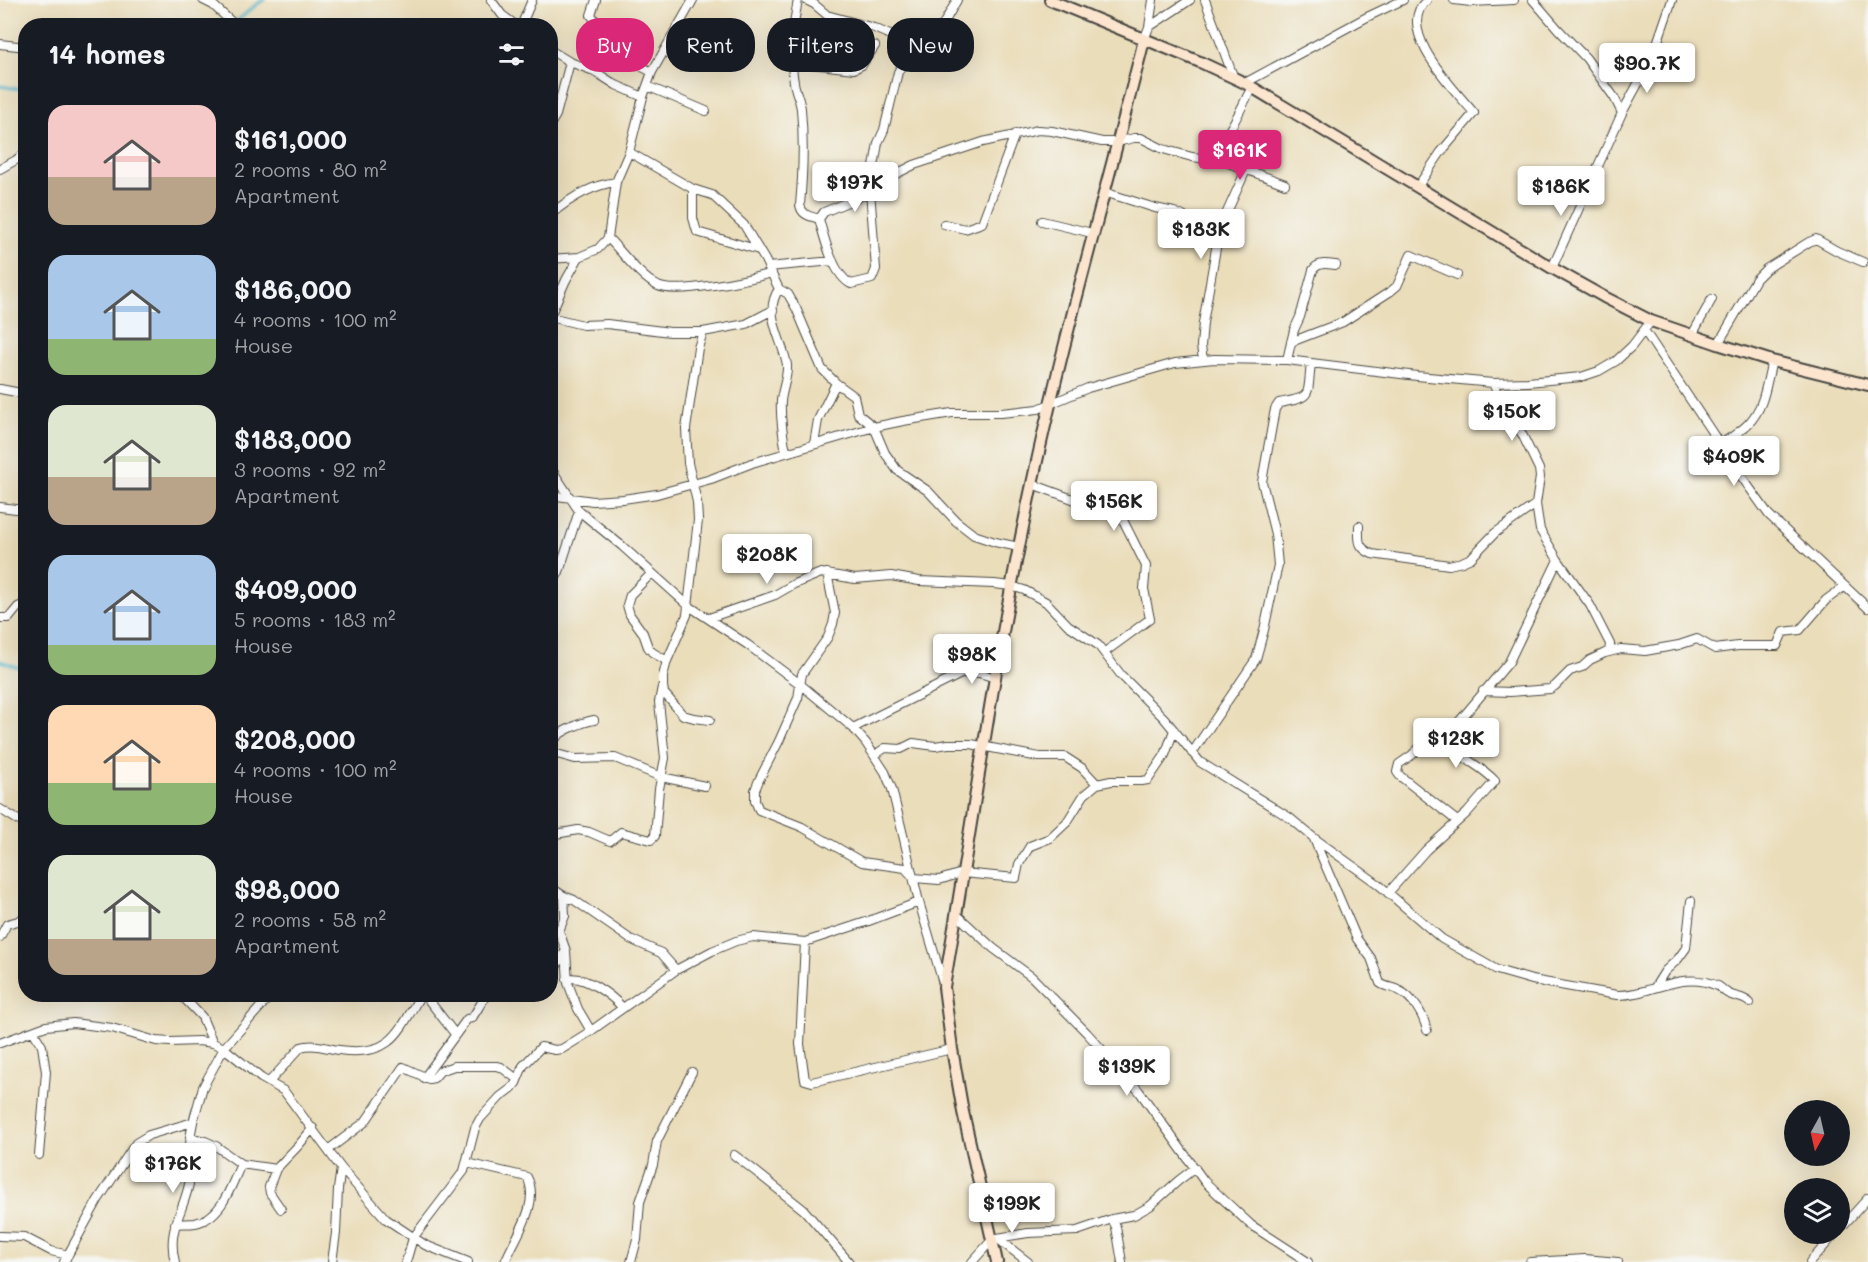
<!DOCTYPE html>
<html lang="en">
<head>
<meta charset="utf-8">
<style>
  body { margin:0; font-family:Mali,sans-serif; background:#20242c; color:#f1f3f6; height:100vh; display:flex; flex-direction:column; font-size:22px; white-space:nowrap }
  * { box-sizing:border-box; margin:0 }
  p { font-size:20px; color:#9ea1a6 }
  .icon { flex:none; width:33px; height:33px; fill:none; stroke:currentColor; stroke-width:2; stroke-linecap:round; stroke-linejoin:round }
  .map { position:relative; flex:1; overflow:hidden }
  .details { position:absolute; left:18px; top:18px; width:540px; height:984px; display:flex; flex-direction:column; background:#171b24; border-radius:24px; box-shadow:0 6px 24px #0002 }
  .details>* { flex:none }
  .guide { position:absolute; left:576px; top:18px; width:570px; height:54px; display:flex; gap:12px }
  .needle { width:39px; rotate:188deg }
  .fabs { position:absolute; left:1784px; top:1100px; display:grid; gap:12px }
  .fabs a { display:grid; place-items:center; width:66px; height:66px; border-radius:50%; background:#171b24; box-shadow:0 6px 24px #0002; font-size:30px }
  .price { position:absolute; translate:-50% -51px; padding:0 14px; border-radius:6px; background:#fff; color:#222; font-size:20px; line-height:39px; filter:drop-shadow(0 2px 3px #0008) }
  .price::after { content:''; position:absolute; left:50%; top:36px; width:18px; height:14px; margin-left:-9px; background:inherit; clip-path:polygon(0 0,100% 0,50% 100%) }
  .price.active { background:#db2777; color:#fff }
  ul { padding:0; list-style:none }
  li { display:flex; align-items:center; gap:18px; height:150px; padding:0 30px }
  li span { display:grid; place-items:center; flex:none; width:168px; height:120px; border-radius:18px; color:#555 }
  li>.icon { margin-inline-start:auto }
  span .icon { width:72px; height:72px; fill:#fffc; stroke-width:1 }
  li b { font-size:26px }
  h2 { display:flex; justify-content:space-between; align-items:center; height:72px; padding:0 30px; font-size:26px }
  .chip { padding:0 21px; border-radius:24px; background:#171b24; box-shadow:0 6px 24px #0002; font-size:21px; line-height:54px }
  .chip.active { background:#db2777; color:#fff }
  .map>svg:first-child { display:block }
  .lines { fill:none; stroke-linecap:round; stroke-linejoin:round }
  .stream { stroke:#4db4cb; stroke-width:3 }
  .street-casing { stroke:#484640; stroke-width:10 }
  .secondary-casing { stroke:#484640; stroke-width:14 }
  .street { stroke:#fff; stroke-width:8 }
  .secondary { stroke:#fbe5cf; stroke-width:10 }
</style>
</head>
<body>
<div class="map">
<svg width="1868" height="1262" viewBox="0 0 1868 1262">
  <rect width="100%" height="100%" fill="#f6f6f2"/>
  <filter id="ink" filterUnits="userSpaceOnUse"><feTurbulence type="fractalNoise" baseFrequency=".0167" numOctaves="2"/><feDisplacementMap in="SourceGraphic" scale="12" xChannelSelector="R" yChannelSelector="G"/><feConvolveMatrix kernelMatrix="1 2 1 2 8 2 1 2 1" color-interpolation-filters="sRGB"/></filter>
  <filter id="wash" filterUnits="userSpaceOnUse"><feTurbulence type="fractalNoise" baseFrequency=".008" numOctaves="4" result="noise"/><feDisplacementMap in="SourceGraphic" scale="24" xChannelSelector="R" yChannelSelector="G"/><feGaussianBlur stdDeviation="1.35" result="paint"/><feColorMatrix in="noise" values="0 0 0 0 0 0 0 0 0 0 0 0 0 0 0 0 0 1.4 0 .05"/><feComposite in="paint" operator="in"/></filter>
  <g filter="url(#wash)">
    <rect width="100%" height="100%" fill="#eaddba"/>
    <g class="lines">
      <path class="stream" d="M228,26C242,21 250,6 264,0
        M0,86L26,90
        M0,661L26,670"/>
    </g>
  </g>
  <g filter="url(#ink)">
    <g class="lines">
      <g class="street-casing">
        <path id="street" d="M203,0L213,5L236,26
          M491,0L502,15L517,26
          M596,0L591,15C602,27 595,31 602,41C609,53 639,65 652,72
          M798,0C793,26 789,56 794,82C795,91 800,100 801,109C804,141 803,173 800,205C802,216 811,216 819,219
          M806,0L814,4L827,15L874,28L890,35L897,36L926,49
          M1205,0L1233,76
          M1454,0L1471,2L1514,0
          M1533,0L1558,29L1586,58L1614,97L1622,113
          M521,26L532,0
          M1149,27L1190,0
          M1144,40L1149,27L1153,0
          M0,44L26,47
          M550,50L570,62L594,71L616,85L643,97
          M792,62L854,69L862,65L875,46
          M1245,83L1367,17L1403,0
          M647,86L706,111
          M550,125L556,115L570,62
          M629,152L693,189L712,195L744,225L765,260L779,289L788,294L796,308L822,369L836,383L854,396L858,414L874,427L885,453L897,470L928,491L956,521L974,535L995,542L1019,547
          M1201,157C1226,148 1240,109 1252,87
          M0,169L16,160L26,152
          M1418,186L1441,152L1474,113C1455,90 1393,29 1427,0
          M693,189V218L697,232L759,250
          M1104,192L1155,208L1174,212L1183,216L1194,226L1218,237
          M550,215C569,199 591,185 616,182
          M819,219L824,212L864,195L880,182L914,165L983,142L1038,130L1052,131L1102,142H1117L1134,138H1141L1163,149L1192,157L1223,161L1285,184
          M819,219C824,237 833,275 851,284L872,279L876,269L870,190L878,143L884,130L898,72L904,62L924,51L932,44L957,0
          M1042,221L1092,233
          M944,224L965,229L982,223L1015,134
          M608,238C621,251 642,279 658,286C677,295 750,279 772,273
          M550,259L579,257
          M768,267L833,261
          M1552,268L1622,113L1652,58L1672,0
          M779,289C762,313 783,340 787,365C788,376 782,390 781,401C780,418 783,436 786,452
          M550,316L566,280L579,257L598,249L608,238L616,182L629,152L643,97L652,72L693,0
          M550,317L583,325L607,324L670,332H703
          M1644,330L1741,476L1769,515L1868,608
          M1692,335L1712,299
          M1291,342L1343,322L1391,291L1397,286L1411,255L1457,275
          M1718,344L1756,279L1766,269L1809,242L1816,239L1837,251L1863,262
          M1203,360L1201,346L1203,323L1218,237L1223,221L1246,170
          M1287,360L1294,330L1300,317L1313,270C1318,262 1327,264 1336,265
          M1493,383L1501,403L1522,434L1539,469L1540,477L1536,504L1540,530L1558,560L1590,605L1610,644L1609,652
          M0,389L26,394
          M814,444L818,420L836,383
          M1721,444C1730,438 1740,432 1748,424C1765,407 1766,383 1772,361
          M550,467L579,511L622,546L689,606L748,645L800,684L853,728L866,743L885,772L892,789L919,902L943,983
          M1032,484L1116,515L1123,520L1146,566L1144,589L1150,619L1105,652
          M550,495L593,501L623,499L657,494L711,479L752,463L874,427L903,421L952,413H1001L1038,409L1088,388L1175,363L1214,359L1287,360L1417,376L1493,383L1528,382L1581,377L1599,371L1616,361L1632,346L1651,321
          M0,507L24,510
          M1359,526C1359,541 1357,547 1372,554L1449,565L1462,562L1471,558L1495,533L1536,504
          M550,566L563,561
          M652,573L630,595L627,605L630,615L643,633L648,647L652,652L667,661
          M827,573L835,613L833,624L828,637L802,674L798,698L779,741L759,780L755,790V801L759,810L802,827L862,862L905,868L914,878L939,880L962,873L1016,878L1019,864L1030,846L1050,838L1067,822L1084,795L1097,784L1111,781H1142L1148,780L1165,755L1174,730
          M550,589L559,572L579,511
          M0,618H9L18,607L26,603
          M709,618L775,595L794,584L821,573L855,579L891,576L919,581L994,584L1011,586L1024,590L1046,602L1068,625L1098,645L1121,675L1164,718L1200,762L1290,818L1314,838L1378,884L1442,939L1497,970L1532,980L1617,995C1651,996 1680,969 1718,986C1722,988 1724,992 1729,994C1737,998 1743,996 1750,1003
          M1483,691L1510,692L1550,689L1555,686L1570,671L1582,667L1590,660L1605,653L1621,649L1645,651L1679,645L1697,639L1715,649L1738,646H1777L1783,632L1800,630L1826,600L1845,586
          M710,720L694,718L683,715L664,693L663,686V676L667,661L687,615L698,520L697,502L688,463L686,429L698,348L703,332L746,324L773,310
          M853,728L963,673H979L996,678
          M550,752L575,759L615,758L661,777L705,786
          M553,753C553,748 553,743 555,739C561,730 584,722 594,720
          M1192,753L1256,659L1264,630L1278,565L1275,534L1262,482L1275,409L1279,403C1313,397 1307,397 1311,363
          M875,755L885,748L901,749L913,743L935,746L948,744H971L1039,757H1065L1082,768L1097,784
          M0,809L26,825
          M1457,821L1400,776L1397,772L1399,764L1412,755L1430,738L1448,733L1452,730L1509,662L1558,560
          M550,835L578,830L589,832L610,841L621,832L651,840L655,836L659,789L665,758L659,702L662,687
          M1314,839L1357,939L1371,958L1380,983C1385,987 1392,987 1398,990C1413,997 1423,1014 1427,1030
          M550,887L564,896L565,916L559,931L566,951L568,983L578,1009L591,1031
          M1388,893L1426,850L1467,813L1495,781C1478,762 1457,759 1442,735
          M564,896L574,900L630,939L661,953L676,970
          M956,914L993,948L1032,977L1087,1033L1139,1091L1204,1181L1224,1200L1251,1225L1308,1262
          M0,937L7,924L18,921L26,916
          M805,942L800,1044L805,1080L812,1082L952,1049
          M550,976L565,952
          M567,979C584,974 612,996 623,1008
          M1655,987L1665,971L1678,959L1686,948L1691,901
          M180,994L202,1017L213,1043
          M424,994L455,1034
          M33,1031L42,1046L46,1072L39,1155
          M0,1043L46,1026L73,1023L112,1028L156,1041L170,1042L199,1041L213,1043L224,1048L261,1078L284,1091L341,1168L386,1219L425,1245L468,1262
          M424,1078L467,1019L472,1018L487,994
          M269,1082L301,1047C314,1043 326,1048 339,1050C391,1057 398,1034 421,994
          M190,1137L205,1141L216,1146L241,1164L276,1169
          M328,1150L365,1122L403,1067L429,1079L434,1078L440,1071L454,1066H496L501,1067L517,1079
          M734,1155L750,1167L804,1210L849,1262
          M467,1163L527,1177C541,1204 515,1237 505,1262
          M281,1209L270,1193L269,1187L276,1169L298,1146L313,1128
          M1112,1219L1116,1227L1122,1262
          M175,1224C181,1223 188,1224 195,1223C222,1218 231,1186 241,1164
          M1839,1230L1868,1198
          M0,1236L24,1237L51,1251L68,1255
          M997,1238L1028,1233L1077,1231L1112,1219L1134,1215L1150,1206L1178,1181L1195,1168
          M64,1262L98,1200L136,1143L149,1135L193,1122L203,1087L224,1048L272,994
          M175,1262C166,1228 185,1211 190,1179C192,1168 190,1157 190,1146C190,1138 191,1130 193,1122
          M332,1262L336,1233L338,1189L341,1168
          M406,1262L413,1238L464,1171L475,1128L480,1119L500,1097L512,1088L516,1083L523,1066L541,1047L555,1050L562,1049L591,1031L676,970L712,951L736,941L753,937L805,942L866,922L919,902
          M631,1262L637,1240L640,1202L653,1165L657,1141L692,1072
          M972,1262L991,1241L997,1238L1028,1262
          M1530,1262L1585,1259L1618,1262
          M1810,1262L1836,1233"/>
      </g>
      <g class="secondary-casing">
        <path id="secondary" d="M1050,0L1200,62L1245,83L1552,268L1604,297L1651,321L1718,344L1772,361L1868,385
          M997,1262L963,1112L952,1049L944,987C973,819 996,650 1032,484C1064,334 1107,188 1144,40"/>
      </g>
      <use href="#street" class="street"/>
      <use href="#secondary" class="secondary"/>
    </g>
  </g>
</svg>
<div class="fabs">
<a><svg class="needle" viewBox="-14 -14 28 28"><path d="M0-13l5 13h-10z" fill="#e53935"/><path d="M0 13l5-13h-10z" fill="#9ea1a6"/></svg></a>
<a><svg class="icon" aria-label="layers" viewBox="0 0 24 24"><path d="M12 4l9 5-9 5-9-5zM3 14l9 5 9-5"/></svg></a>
</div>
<b class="price" style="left:1647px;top:94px">$90.7K</b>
<b class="price active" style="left:1240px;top:181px">$161K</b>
<b class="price" style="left:855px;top:213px">$197K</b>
<b class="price" style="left:1561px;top:217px">$186K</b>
<b class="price" style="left:1201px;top:260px">$183K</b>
<b class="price" style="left:1512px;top:442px">$150K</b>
<b class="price" style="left:1734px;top:487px">$409K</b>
<b class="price" style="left:1114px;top:532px">$156K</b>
<b class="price" style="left:767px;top:585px">$208K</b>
<b class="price" style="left:972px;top:685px">$98K</b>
<b class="price" style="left:1456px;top:769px">$123K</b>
<b class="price" style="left:1127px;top:1097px">$139K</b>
<b class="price" style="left:173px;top:1194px">$176K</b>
<b class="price" style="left:1012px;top:1234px">$199K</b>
<div class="guide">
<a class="chip active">Buy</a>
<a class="chip">Rent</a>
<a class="chip">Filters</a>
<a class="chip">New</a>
</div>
<section class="details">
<h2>14 homes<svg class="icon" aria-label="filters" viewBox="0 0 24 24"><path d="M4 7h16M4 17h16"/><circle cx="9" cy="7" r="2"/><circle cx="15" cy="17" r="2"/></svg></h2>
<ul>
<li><span style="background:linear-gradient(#f6c9c9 60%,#b9a48a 0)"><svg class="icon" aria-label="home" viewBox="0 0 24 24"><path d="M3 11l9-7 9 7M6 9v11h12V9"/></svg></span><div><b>$161,000</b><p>2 rooms · 80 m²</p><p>Apartment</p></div></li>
<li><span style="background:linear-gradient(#a9c7e8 70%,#8fb573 0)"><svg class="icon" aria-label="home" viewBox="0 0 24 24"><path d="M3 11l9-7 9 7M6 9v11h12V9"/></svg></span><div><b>$186,000</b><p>4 rooms · 100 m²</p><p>House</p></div></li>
<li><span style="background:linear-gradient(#dfe7d0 60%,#b9a48a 0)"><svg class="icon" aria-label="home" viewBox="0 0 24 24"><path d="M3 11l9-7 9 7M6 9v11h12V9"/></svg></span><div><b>$183,000</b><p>3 rooms · 92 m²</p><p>Apartment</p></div></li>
<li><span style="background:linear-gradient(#a9c7e8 75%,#8fb573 0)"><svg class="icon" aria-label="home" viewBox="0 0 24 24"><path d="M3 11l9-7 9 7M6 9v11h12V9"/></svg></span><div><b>$409,000</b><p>5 rooms · 183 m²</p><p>House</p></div></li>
<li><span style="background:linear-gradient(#ffd9b3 65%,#8fb573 0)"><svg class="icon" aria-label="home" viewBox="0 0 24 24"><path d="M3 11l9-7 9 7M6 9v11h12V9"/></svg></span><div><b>$208,000</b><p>4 rooms · 100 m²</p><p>House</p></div></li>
<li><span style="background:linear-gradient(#dfe7d0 70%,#b9a48a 0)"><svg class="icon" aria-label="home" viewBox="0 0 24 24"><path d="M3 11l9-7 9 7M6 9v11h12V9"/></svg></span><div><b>$98,000</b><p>2 rooms · 58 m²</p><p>Apartment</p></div></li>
</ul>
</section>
</div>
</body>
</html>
